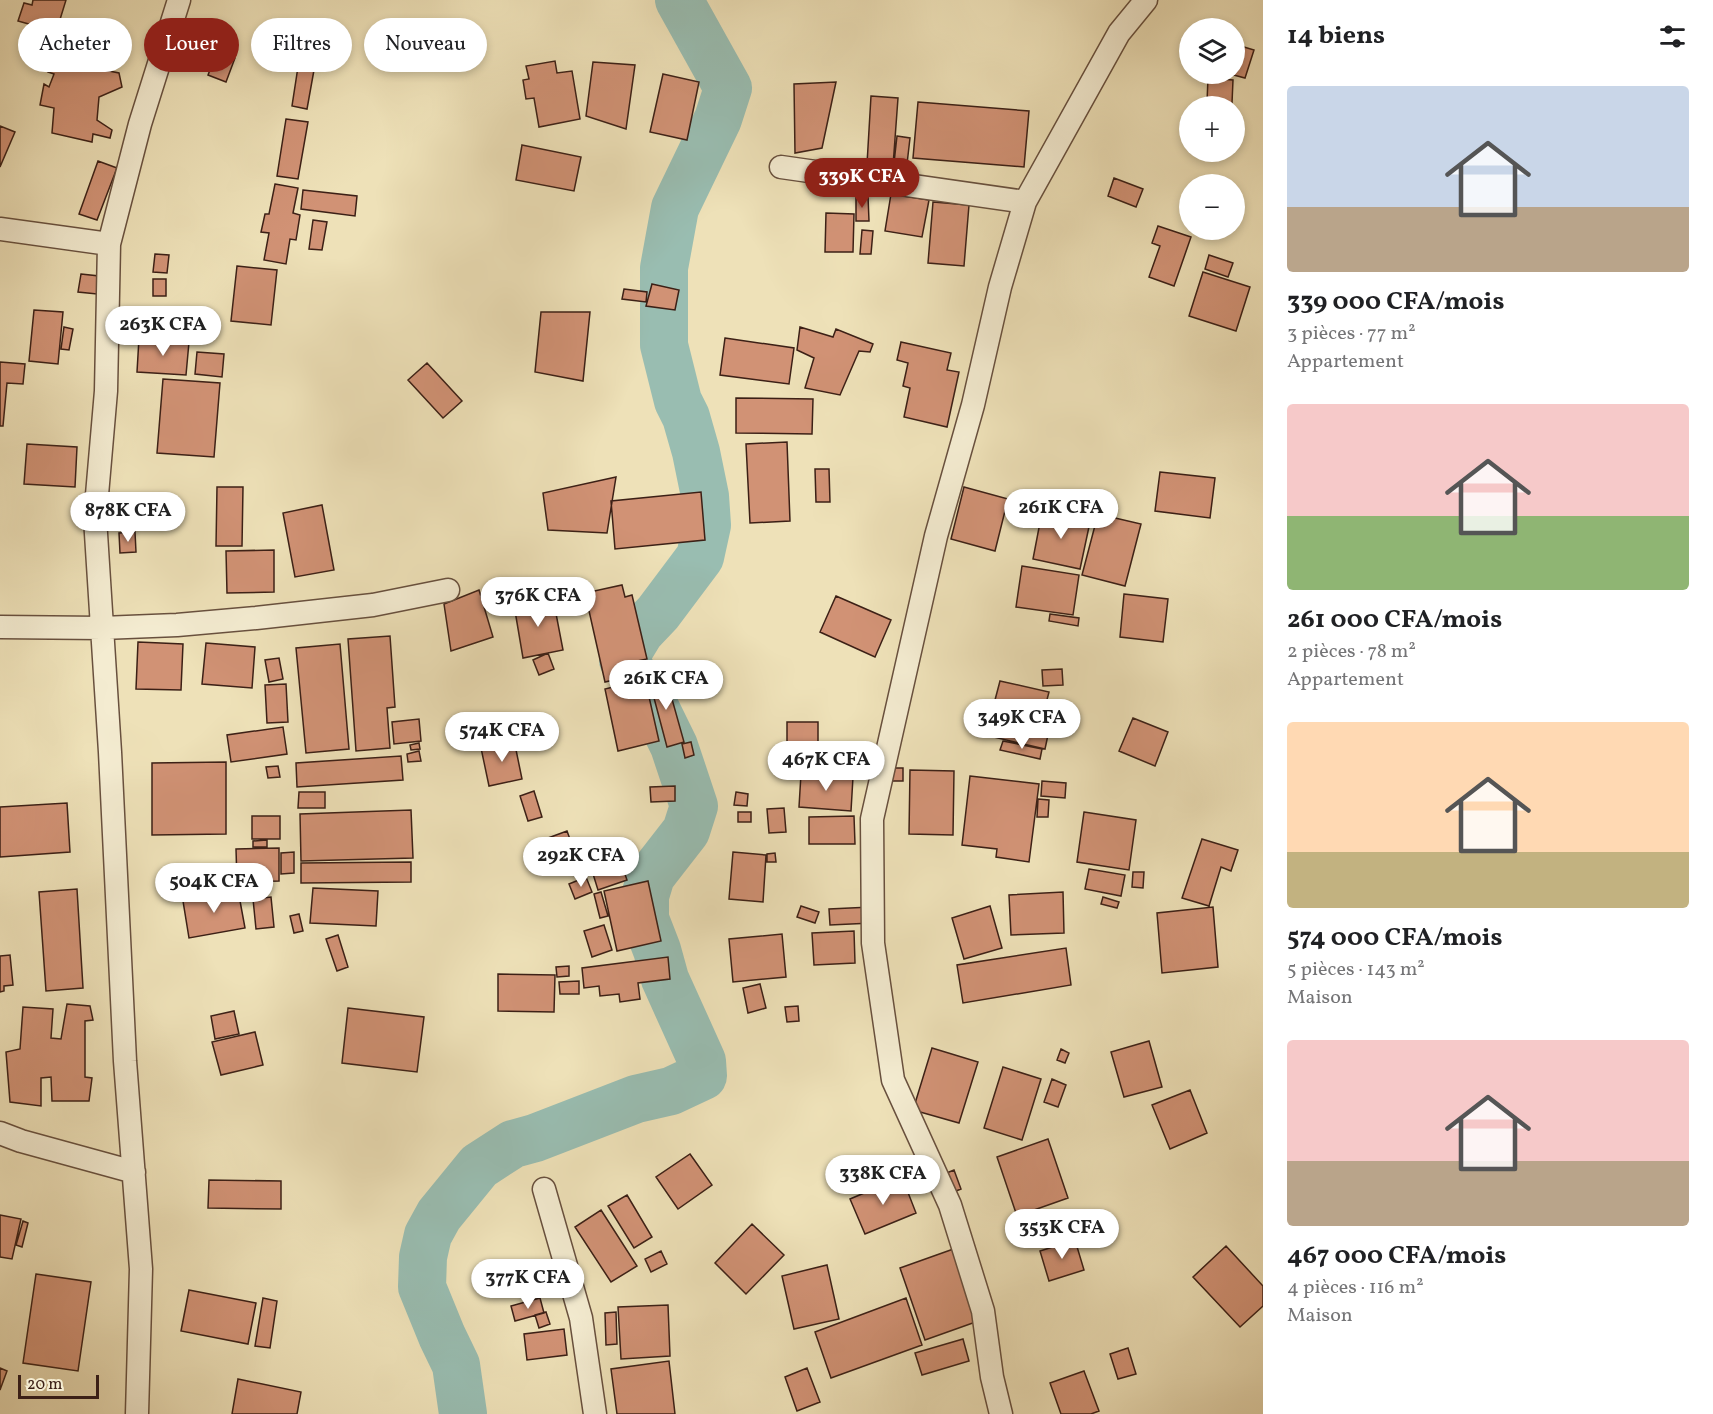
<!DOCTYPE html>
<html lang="fr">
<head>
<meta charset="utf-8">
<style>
  body { margin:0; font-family:Vollkorn,serif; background:#f6f6f6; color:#202124; height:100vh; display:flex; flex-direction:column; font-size:22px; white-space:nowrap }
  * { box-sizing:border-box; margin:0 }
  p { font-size:20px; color:#757577 }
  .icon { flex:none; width:33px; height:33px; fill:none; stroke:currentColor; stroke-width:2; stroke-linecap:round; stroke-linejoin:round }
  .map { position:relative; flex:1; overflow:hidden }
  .panel { display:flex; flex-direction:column; background:#fff; width:450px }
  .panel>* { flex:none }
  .banner { position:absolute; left:18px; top:18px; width:570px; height:54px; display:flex; gap:12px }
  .controls { position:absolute; left:1179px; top:18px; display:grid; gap:12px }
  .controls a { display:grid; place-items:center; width:66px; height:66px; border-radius:50%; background:#fff; box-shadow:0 3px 9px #0003; font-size:30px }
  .scale { position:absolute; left:18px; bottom:15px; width:81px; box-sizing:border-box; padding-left:6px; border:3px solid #3c2016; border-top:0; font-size:16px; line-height:21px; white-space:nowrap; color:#3c2016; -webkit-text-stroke:4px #f4ecd1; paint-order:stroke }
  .price { position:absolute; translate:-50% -51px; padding:0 14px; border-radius:21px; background:#fff; color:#222; font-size:20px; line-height:39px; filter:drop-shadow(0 2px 3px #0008) }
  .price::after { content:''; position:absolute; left:50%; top:36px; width:18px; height:14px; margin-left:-9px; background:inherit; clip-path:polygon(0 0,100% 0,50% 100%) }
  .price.on { background:#8f2418; color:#fff }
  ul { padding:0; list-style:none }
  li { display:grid; align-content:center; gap:12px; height:318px; padding:0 24px }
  li span { display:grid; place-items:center; height:186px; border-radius:6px; color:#555 }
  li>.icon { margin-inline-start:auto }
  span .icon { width:108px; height:108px; fill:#fffc; stroke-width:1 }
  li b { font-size:26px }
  h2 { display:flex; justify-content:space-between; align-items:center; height:72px; padding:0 24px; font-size:26px }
  .pill { padding:0 21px; border-radius:27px; background:#fff; box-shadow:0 3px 9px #0003; font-size:21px; line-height:54px }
  .pill.on { background:#8f2418; color:#fff }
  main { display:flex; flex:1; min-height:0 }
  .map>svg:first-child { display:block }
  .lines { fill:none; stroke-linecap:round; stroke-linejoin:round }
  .river { stroke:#99bdb1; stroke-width:48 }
  .building { fill:#d19275; stroke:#3c2016; stroke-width:1.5 }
  .street-casing { stroke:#68503e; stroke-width:25 }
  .street { stroke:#f4ecd1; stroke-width:22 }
</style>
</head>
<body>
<main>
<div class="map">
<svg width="1263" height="1414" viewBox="0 0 1263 1414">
  <rect width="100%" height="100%" fill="#eee1b8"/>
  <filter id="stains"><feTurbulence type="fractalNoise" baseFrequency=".00333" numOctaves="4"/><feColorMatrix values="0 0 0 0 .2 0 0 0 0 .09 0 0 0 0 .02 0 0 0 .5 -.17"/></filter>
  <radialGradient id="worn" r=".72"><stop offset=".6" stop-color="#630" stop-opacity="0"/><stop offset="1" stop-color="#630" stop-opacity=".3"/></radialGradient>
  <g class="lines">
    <path class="river" d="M463,1414L456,1365L442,1336L422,1287L423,1257L428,1235L439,1215L479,1166L513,1144L535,1138L636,1099L671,1091L703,1076L702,1061L665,979L657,950L645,919V896L651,876L686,831L694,806L674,746L650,697L623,660L640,632L658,613L700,557L707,525L705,496L696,452L686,417L678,401L664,345V268L675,208L718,119L728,88L679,0"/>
  </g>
  <path class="building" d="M33,0H66L58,26L38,20L36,26L18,21L24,3L32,5Z
    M27,34L54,43L50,56L23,48Z
    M1234,44L1254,50L1245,78L1230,74H1234Z
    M217,52L235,58L226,82L208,75Z
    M555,61L557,73L572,71L580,119L539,127L534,98L526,99L523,80L529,79L526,66Z
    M593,62L635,65L626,129L586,116Z
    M68,63L119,73L122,87L99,97L97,120L112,130L110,138L93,134L92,142L52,133L54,108L40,105L44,84L49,87L54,74L48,72L51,64L67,68Z
    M298,67L314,70L307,109L292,106Z
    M663,74L699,82L687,140L650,132Z
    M1208,78L1233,80L1232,103L1207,102Z
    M836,82L822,148L795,153L794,84Z
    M871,96L898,98L893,166L867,164Z
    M918,102L1029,111L1024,167L913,158Z
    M286,119L308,122L298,179L277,176Z
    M0,126L15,132L0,167Z
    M897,136L910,138L907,164L894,163Z
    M522,145L581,157L574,191L516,180Z
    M98,161L117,168L97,220L79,214Z
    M1114,178L1143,189L1136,207L1108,196Z
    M275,184L298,188L293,213L300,215L296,240L290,239L286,264L264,260L269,233L261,232L265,214H269Z
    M303,190L357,196L355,216L301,209Z
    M891,194L929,200L922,237L885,231Z
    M856,196H868L869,221H856Z
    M933,202L969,205L964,266L928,263Z
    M826,213L854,214L853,252H825Z
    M313,220L327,222L322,250L309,249Z
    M1158,226L1191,237L1174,286L1149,277L1160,246L1152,243Z
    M862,230L873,231L871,254H860Z
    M155,254L169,255L167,273L153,272Z
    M1209,255L1233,263L1228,277L1205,269Z
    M237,266L277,270L271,325L231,321Z
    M1203,272L1250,287L1236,331L1189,316Z
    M81,274L99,276L97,294L78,292Z
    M153,279H166V296H153Z
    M652,284L679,290L675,310L646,306Z
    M624,289L647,292L646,302L622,299Z
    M34,310L63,312L58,364L29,361Z
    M541,312H590L583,381L535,372Z
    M64,327L73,329L69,350L61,349Z
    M800,327L833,337L836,329L873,344L870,352L859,351L840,395L805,388L814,358L797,350Z
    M139,338L189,342L186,375L137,372Z
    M725,338L794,348L789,384L720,375Z
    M901,342L951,353L947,370L959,372L947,427L904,417L910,388L903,386L908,363L897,360Z
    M197,352L224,354L222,377L195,374Z
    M0,362L25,364L23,384L7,383L3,426H0Z
    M427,363L462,401L443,418L408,380Z
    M163,379L220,383L214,457L157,453Z
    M736,398L813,399L812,434L736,433Z
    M787,442L790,521L750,523L746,444Z
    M27,444L77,447L75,487L24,484Z
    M815,469H829L830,502H816Z
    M1160,472L1215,478L1210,518L1155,511Z
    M616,477L607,533L548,530L543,493Z
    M217,487H243L242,546H216Z
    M964,487L1008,499L995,551L951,539Z
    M701,492L705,540L615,549L611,501Z
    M322,505L334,570L295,577L283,513Z
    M1042,512L1090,522L1080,569L1033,559Z
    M1098,514L1141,524L1125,586L1082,575Z
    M135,532L136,552L120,553L119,533Z
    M274,550V592L227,593L226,551Z
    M1022,566L1079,575L1073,615L1016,607Z
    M622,585L625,597L632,595L647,659L627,663L630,676L605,682L585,593Z
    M479,590L493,637L451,651L444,604Z
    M1124,594L1168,599L1163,642L1120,637Z
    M836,596L891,620L875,657L820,632Z
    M553,598L563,650L523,658L514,605Z
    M1050,614L1079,618L1078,626L1049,621Z
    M390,636L395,707L387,708L390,748L356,751L348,639Z
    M138,642L183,644L181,690L136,689Z
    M206,643L255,647L252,688L202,684Z
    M340,644L349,749L306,753L296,648Z
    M548,653L554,669L539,675L533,660Z
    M279,658L283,679L269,682L265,660Z
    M1062,669L1063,685L1043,686L1042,670Z
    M665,674L684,742L667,747L649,679Z
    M645,679L659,741L618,751L605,689Z
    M1000,681L1049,692L1044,711L995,700Z
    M286,684L288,722L267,723L265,685Z
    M992,702L1052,716L1045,749L985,735Z
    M1133,718L1168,732L1155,766L1119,751Z
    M419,719L421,741L394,744L392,722Z
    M787,722H818V756H787Z
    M283,727L287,754L231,762L227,735Z
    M514,740L522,779L489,786L481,748Z
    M1003,741L1042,749L1040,759L1000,750Z
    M691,742L694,755L685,758L682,744Z
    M419,743L420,749L411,750L410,745Z
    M419,751L421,761L408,762L407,754Z
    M401,756L403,780L297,787L296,763Z
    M226,762V834L152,835V763Z
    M278,766L280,777L268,778L266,767Z
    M886,768H903V781H886Z
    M910,770L954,771L953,835L909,834Z
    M801,774L853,777L851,811L799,807Z
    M970,776L1039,784L1029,862L996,857L997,849L962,845Z
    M1042,781L1066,783L1065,798L1041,796Z
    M675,786V801L651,802L650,787Z
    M534,791L542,817L528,821L520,796Z
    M299,792H325V808H298Z
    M736,792L748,794L747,806L734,805Z
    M1038,799L1049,800L1048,817H1037Z
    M67,803L70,852L0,857V807Z
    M784,808L786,832L769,833L767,809Z
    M411,810L413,858L301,861L300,814Z
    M738,812H751V822H738Z
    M1084,812L1136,820L1129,870L1077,862Z
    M252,816H280V839H252Z
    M854,816L855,844H809V817Z
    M567,831L571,842L551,849L548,838Z
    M1202,839L1238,850L1231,871L1221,867L1209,906L1182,898Z
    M267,840V847H253V841Z
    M279,848V881L237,882L236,849Z
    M617,851L627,880L598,890L589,861Z
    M294,852V873L281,874V853Z
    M733,852L766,855L763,902L729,899Z
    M775,853L776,862H767V854Z
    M411,862V882L301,883V863Z
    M1089,869L1125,875L1121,896L1085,889Z
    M1133,872H1144L1143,888L1132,887Z
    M586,877L592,892L575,899L569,884Z
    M648,881L661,941L617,951L604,891Z
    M313,888L378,891L376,926L310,923Z
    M77,889L83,988L46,991L39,892Z
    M238,890L245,928L189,938L183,901Z
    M601,892L608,916L600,918L594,894Z
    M1063,892L1064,933L1011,935L1009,895Z
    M271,897L274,927L256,929L253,899Z
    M1103,897L1119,902L1117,908L1101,904Z
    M801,906L819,912L815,923L797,917Z
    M990,906L1002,948L964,959L952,918Z
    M871,907L872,923L830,925L829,909Z
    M1213,907L1218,967L1162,973L1157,913Z
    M299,914L303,931L294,933L290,916Z
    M604,925L612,950L592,957L584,931Z
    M854,931L855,963L814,965L812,933Z
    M782,934L786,977L733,982L729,939Z
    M338,935L348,967L337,971L326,939Z
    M1066,948L1071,985L963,1003L957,965Z
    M10,955L13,985L4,986V991L0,992V956Z
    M668,957L670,979L638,983L640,999L620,1002L619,994L600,996L599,986L584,988L582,968Z
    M569,966V976L557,977L556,967Z
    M498,974L555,975L554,1012L498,1011Z
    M579,981V994H560L559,982Z
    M760,984L766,1008L748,1013L743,988Z
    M67,1004L90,1006L93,1020L85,1021V1077L92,1078L89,1101H52L51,1077L41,1078V1106L10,1102L6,1052L20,1049L23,1007L53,1009L51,1038L61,1039Z
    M798,1006L799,1021L787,1022L785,1007Z
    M348,1008L424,1017L417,1072L342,1063Z
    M234,1011L239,1034L215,1039L211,1016Z
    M255,1032L263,1065L221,1075L212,1042Z
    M1149,1041L1162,1087L1124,1097L1111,1052Z
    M932,1048L978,1062L959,1123L913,1110Z
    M1061,1049L1069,1053L1065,1063L1057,1060Z
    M1003,1067L1041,1079L1022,1140L984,1128Z
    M1052,1079L1066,1085L1058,1107L1044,1102Z
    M1190,1090L1207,1133L1170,1149L1152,1105Z
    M1048,1139L1068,1198L1017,1216L997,1157Z
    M690,1154L712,1185L678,1209L656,1177Z
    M954,1170L961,1189L951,1193L944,1174Z
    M902,1177L916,1213L865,1234L850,1199Z
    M209,1180L281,1181V1209L208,1208Z
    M627,1195L652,1237L634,1248L608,1206Z
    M601,1210L637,1266L611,1282L575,1227Z
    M0,1215L21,1219L12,1259L0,1257Z
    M23,1221L28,1223L22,1247L16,1245Z
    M752,1224L784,1255L746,1294L715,1263Z
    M1077,1224L1080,1236L1052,1244L1049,1233Z
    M1075,1240L1084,1270L1049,1281L1040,1251Z
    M1226,1246L1263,1286V1306L1240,1327L1193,1277Z
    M959,1247L984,1319L925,1340L900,1268Z
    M661,1251L667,1264L651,1272L645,1259Z
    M827,1265L839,1319L794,1329L782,1276Z
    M36,1274L91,1282L78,1371L23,1363Z
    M189,1290L256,1303L248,1344L181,1331Z
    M263,1298L277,1301L270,1348L255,1346Z
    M540,1298L544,1313L515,1321L511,1306Z
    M906,1298L922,1345L831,1378L815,1332Z
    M668,1305L670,1356L621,1359L618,1307Z
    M546,1312L550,1324L539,1328L535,1315Z
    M616,1312L617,1344L606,1345L605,1313Z
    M564,1329L567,1355L527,1360L524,1334Z
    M963,1339L969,1361L922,1375L915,1353Z
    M1128,1348L1136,1374L1118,1379L1110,1354Z
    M669,1361L675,1414H617L611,1369Z
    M0,1368L7,1371L0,1390Z
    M807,1368L820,1402L797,1411L785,1377Z
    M1084,1371L1099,1411L1091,1414H1061L1050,1383Z
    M238,1379L301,1392L297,1414H232Z"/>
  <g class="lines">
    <g class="street-casing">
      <path id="street" d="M781,167L1025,202
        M0,229L109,244
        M0,627L102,628L177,625L256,618L373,605L448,590
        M0,1133L21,1141L134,1172
        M544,1189L581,1318L595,1414
        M137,1414L141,1269L125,1061L110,752L95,518L106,391L109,244L140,124L179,0
        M1001,1414L992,1377L983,1311L950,1205L893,1080L873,943L872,819L936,536L973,405L1000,287L1025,202L1119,33L1146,0"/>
    </g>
    <use href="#street" class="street"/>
  </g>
  <rect width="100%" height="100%" filter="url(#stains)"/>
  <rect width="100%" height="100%" fill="url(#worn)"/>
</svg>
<div class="controls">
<a><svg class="icon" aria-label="layers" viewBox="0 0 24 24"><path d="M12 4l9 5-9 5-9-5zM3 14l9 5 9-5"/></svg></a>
<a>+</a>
<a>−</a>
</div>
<div class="scale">20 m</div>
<b class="price on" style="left:862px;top:209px">339K CFA</b>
<b class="price" style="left:163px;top:357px">263K CFA</b>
<b class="price" style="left:1061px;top:540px">261K CFA</b>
<b class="price" style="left:128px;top:543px">878K CFA</b>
<b class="price" style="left:538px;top:628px">376K CFA</b>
<b class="price" style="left:666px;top:711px">261K CFA</b>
<b class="price" style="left:1022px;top:750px">349K CFA</b>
<b class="price" style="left:502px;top:763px">574K CFA</b>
<b class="price" style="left:826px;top:792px">467K CFA</b>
<b class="price" style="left:581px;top:888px">292K CFA</b>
<b class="price" style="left:214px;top:914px">504K CFA</b>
<b class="price" style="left:883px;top:1206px">338K CFA</b>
<b class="price" style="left:1062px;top:1260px">353K CFA</b>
<b class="price" style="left:528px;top:1310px">377K CFA</b>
<div class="banner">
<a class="pill">Acheter</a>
<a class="pill on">Louer</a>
<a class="pill">Filtres</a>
<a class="pill">Nouveau</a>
</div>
</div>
<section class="panel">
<h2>14 biens<svg class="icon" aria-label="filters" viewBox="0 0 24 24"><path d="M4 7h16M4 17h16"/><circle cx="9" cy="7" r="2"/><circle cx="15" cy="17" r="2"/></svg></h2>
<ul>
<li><span style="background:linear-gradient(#c9d6e8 65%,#b9a48a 0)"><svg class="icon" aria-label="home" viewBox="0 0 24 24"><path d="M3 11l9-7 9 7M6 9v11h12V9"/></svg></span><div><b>339 000 CFA/mois</b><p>3 pièces · 77 m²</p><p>Appartement</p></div></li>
<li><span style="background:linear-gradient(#f6c9c9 60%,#8fb573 0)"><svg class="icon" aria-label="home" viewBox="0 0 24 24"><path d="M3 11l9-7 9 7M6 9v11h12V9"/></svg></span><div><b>261 000 CFA/mois</b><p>2 pièces · 78 m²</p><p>Appartement</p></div></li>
<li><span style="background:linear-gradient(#ffd9b3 70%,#c2b280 0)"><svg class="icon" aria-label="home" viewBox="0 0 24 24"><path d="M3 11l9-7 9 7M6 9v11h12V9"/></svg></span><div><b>574 000 CFA/mois</b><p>5 pièces · 143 m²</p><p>Maison</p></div></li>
<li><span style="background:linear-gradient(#f6c9c9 65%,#b9a48a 0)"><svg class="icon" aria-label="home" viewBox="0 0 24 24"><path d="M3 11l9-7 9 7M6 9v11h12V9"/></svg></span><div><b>467 000 CFA/mois</b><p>4 pièces · 116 m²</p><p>Maison</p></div></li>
</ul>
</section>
</main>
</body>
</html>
